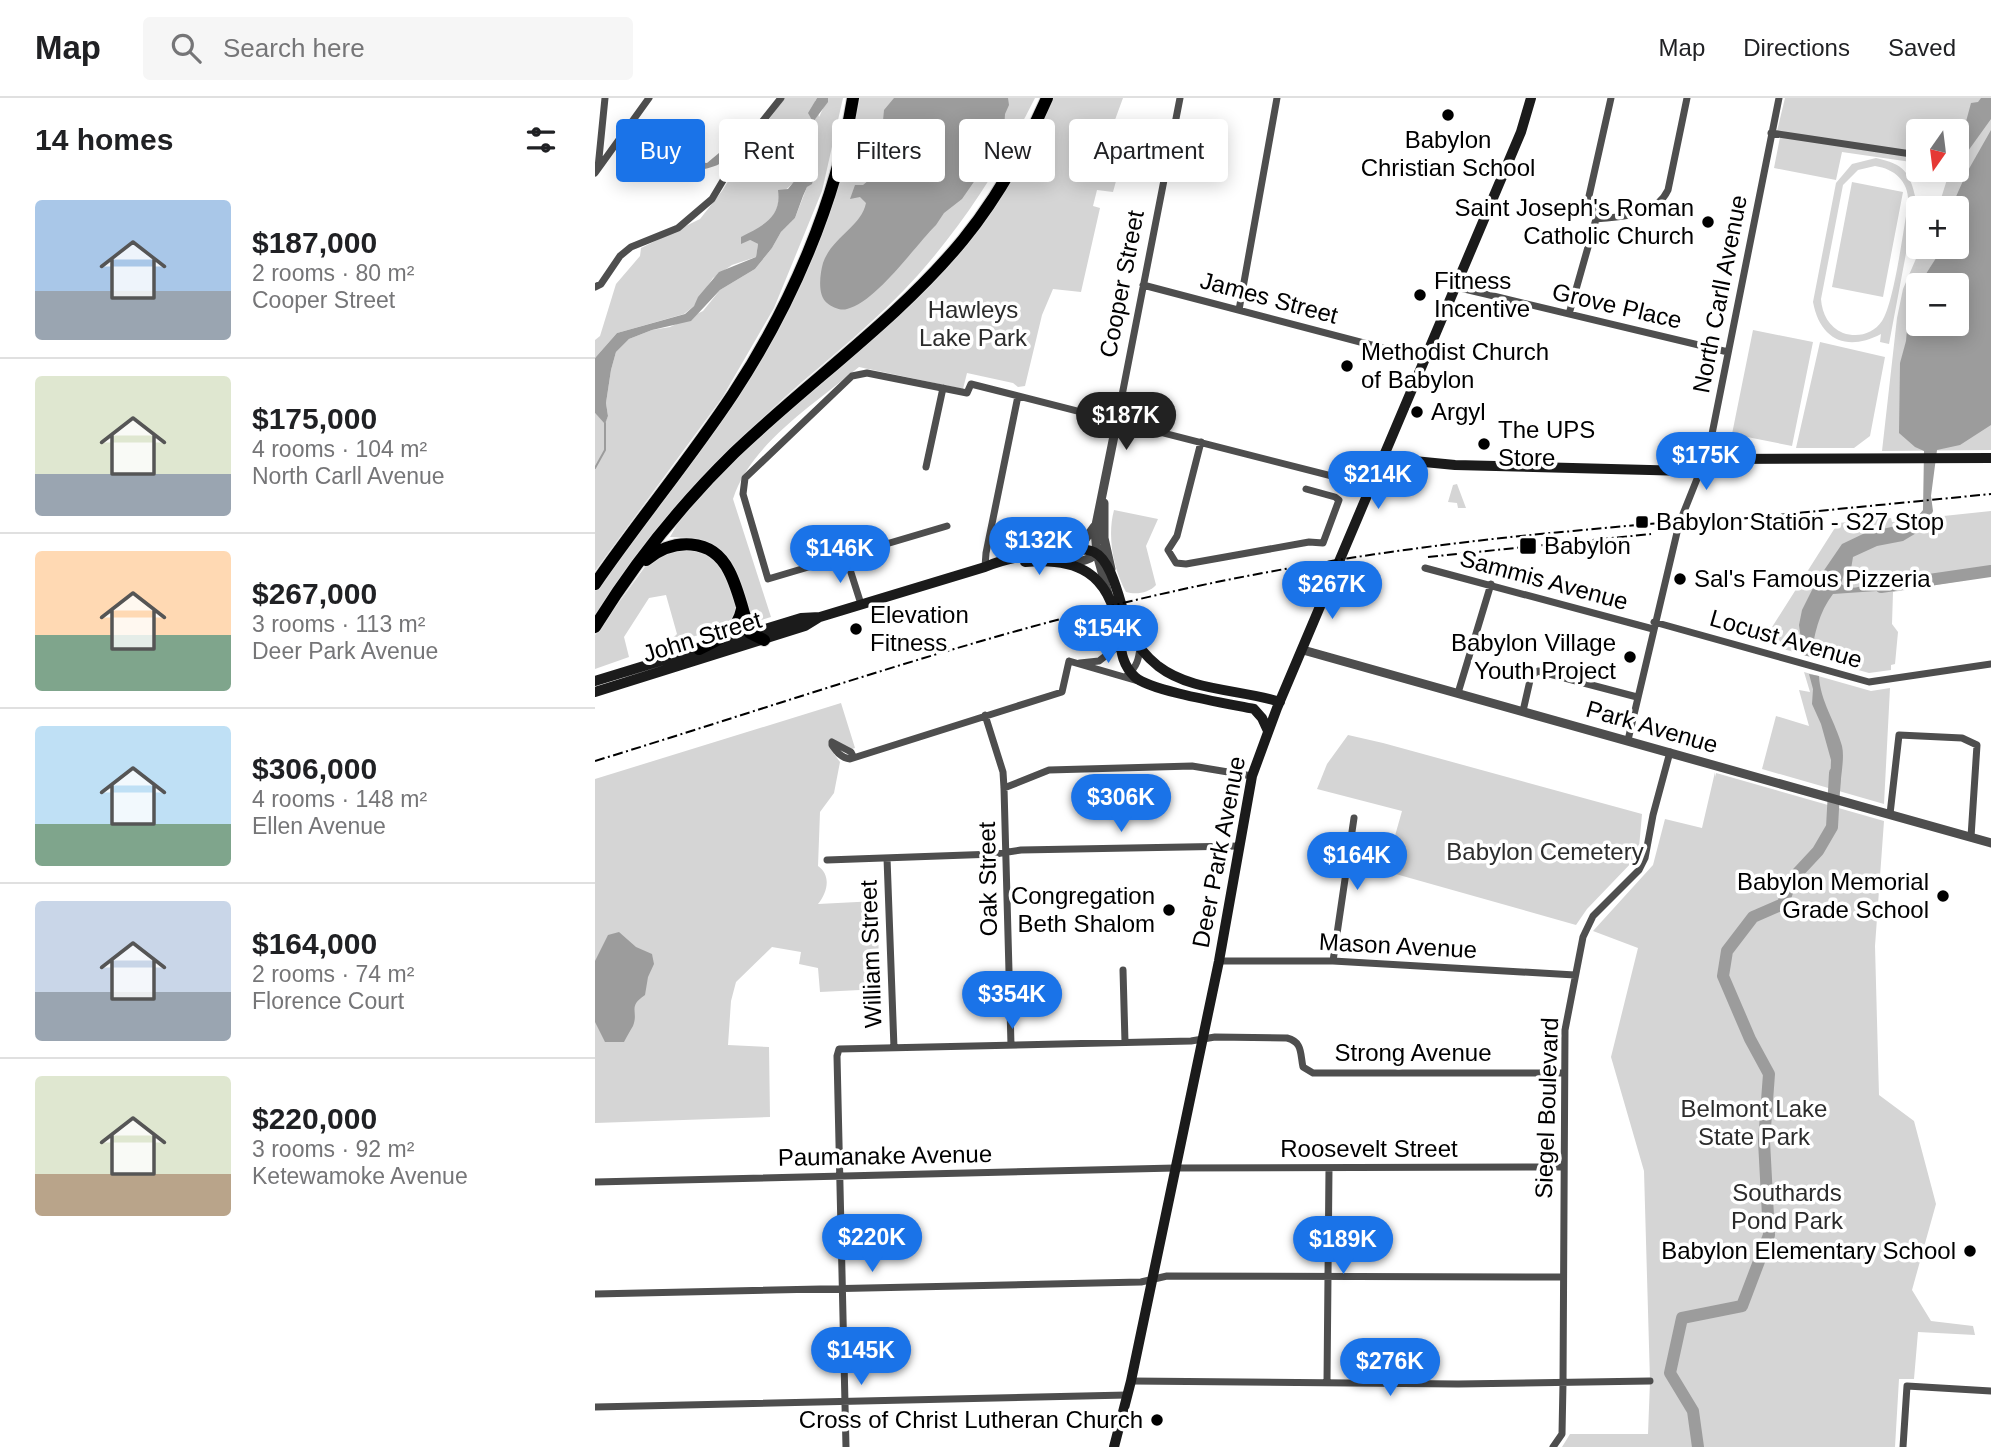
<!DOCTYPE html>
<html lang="en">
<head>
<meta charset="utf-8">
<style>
  body { margin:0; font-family:Helvetica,sans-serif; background:#f6f6f6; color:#202124; height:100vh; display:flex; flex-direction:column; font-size:26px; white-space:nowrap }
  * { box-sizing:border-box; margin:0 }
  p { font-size:23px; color:#757577 }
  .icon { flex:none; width:38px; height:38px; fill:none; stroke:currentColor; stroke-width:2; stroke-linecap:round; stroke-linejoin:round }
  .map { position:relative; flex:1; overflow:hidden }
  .details { display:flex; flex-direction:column; background:#fff; width:595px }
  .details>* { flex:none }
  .banner { position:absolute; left:21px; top:21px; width:665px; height:63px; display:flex; gap:14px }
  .needle { width:46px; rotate:194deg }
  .tools { position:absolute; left:1311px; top:21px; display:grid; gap:14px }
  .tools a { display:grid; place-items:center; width:63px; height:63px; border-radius:7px; background:#fff; box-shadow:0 4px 18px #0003; font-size:35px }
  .price { position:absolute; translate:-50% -60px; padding:0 16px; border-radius:24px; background:#1a73e8; color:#fff; font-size:23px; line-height:46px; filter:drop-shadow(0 2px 4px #0008) }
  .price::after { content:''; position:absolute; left:50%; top:42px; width:21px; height:16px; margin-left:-10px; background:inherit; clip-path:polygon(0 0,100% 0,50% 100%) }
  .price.current { background:#222; color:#fff }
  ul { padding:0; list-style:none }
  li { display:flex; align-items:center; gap:21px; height:175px; padding:0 35px }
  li+li { border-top:2px solid #e0e0e0 }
  li span { display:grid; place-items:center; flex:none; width:196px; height:140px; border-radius:7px; color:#555 }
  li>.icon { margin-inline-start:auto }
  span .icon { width:84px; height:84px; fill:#fffc; stroke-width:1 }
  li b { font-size:30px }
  h2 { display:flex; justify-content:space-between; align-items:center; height:84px; padding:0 35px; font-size:30px }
  .chip { padding:0 24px; border-radius:7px; background:#fff; box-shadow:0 4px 18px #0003; font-size:24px; line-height:63px }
  .chip.current { background:#1a73e8; color:#fff }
  header { display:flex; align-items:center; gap:42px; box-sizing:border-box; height:98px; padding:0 35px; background:#fff; border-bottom:2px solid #e0e0e0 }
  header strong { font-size:33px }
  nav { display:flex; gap:38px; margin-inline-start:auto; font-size:24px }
  .search { width:490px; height:63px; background:#f6f6f6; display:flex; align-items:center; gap:18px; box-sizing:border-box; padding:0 24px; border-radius:7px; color:#757577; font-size:26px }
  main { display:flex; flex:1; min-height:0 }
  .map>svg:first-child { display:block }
  .green { fill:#d5d5d5; fill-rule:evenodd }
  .water { fill:#9c9c9c; fill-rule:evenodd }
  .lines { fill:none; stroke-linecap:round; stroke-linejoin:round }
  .stream { stroke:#9c9c9c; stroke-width:2 }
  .river { stroke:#9c9c9c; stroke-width:12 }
  .primary-casing { stroke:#dbdbdb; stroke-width:14 }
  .minor { stroke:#4e4e4e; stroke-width:7 }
  .tertiary { stroke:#4e4e4e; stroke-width:9 }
  .secondary { stroke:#1b1b1b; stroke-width:10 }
  .primary { stroke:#000; stroke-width:12 }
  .rail { stroke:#000; stroke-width:2; stroke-dasharray:10 3.5 2 3.5; stroke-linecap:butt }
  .poi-dot { fill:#000; stroke:#fff; stroke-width:2.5 }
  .labels { text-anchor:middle; stroke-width:7; stroke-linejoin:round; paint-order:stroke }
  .poi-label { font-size:24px; fill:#000; stroke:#fff; text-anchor:start }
  .street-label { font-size:24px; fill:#000; stroke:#fff }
  .park-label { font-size:24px; fill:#2c2c2c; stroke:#fff }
</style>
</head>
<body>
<header>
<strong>Map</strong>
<div class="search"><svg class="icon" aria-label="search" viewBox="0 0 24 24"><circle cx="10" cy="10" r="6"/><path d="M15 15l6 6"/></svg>Search here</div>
<nav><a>Map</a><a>Directions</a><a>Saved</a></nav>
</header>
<main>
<section class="details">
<h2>14 homes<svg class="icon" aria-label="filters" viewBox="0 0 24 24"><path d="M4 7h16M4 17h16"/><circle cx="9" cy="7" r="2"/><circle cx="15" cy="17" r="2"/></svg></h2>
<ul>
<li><span style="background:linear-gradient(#a9c7e8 65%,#9aa5b1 0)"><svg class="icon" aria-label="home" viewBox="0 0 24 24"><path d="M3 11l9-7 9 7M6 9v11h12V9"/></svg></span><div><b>$187,000</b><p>2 rooms · 80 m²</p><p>Cooper Street</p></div></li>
<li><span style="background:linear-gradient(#dfe7d0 70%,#9aa5b1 0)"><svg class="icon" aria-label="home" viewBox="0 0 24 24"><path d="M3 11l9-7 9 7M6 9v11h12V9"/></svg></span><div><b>$175,000</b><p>4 rooms · 104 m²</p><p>North Carll Avenue</p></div></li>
<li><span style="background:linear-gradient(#ffd9b3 60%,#7fa58c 0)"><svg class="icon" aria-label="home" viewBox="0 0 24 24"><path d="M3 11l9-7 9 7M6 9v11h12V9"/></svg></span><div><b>$267,000</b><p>3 rooms · 113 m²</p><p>Deer Park Avenue</p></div></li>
<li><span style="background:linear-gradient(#bfe0f5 70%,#7fa58c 0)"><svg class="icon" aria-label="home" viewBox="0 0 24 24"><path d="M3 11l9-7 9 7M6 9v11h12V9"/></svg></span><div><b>$306,000</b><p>4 rooms · 148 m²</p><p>Ellen Avenue</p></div></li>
<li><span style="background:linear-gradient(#c9d6e8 65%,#9aa5b1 0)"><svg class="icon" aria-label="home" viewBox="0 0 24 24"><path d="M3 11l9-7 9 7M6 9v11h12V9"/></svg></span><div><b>$164,000</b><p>2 rooms · 74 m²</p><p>Florence Court</p></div></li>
<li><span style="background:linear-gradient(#dfe7d0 70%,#b9a48a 0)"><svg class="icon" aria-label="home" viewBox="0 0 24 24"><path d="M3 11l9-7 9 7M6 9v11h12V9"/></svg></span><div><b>$220,000</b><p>3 rooms · 92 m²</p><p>Ketewamoke Avenue</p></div></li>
</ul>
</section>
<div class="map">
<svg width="1396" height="1349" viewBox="0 0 1396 1349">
  <rect width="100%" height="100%" fill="#fff"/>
  <path class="green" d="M190,0H222L220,3L224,19L233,0H248L227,93L179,210L127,300L0,473V315L10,325L13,318L11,305L16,272L21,254L34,241L57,232L75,229L108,213L125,192L160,171L177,150L186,134L200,120L212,89L217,85L200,83L184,98C184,118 168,129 155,142L163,146L161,159L137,167L118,180L99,208L89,216L22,235L0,260V242L5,238L21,186L45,158L46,150L105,121L127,93L162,37Z
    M265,0H440C408,64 371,123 323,177C283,222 235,259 190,299C118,365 50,435 0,520V493L156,275L254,45Z
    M457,0H528L517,30L510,61L526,65L518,94L502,92L498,108L505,110L486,194L458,191L447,217L430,288L423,289L418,285L372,275L368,291L264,269C221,305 155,346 138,401L176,519L157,525C139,473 140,440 75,439L92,409L139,363L317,203L362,158Z
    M1190,0H1396V352L1287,353L1302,220L1308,191L1326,149H1362V110H1343L1355,72H1362V33H1323V65L1247,54L1241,82L1179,70L1186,34L1182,33ZM1323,187H1362V226H1323Z
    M1281,60C1309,66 1315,74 1321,102L1294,246L1285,244L1286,236C1252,254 1225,242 1218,204L1241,85L1257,66ZM1280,68C1301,71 1315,85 1313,107C1308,133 1299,205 1287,223C1278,236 1263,240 1248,235C1234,229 1227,216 1226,201L1248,87L1263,72Z
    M1257,84L1308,94L1288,199L1237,189Z
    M1158,232L1218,244L1197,348L1137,336Z
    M1225,244L1290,259L1275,338L1259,350H1201Z
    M862,386L871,410H863L862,405L853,404L858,387Z
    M519,412L563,421L551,448L561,487C554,495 541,497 531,494C518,470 512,438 519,412Z
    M1396,413V478L1298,494L1297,526L1303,534L1300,566L1296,567V572L1274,575L1167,545L1243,425L1296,420L1297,424L1336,420L1338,416L1339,419Z
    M70,452L110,453L129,470L142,506V519L136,527L61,550L78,540L82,536L71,497L54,500L29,539L34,559L0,571V537L52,466Z
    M1209,574L1276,593L1295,590L1289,706L1167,671L1181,618L1214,628L1204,592L1215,594Z
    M246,605L260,650L239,656L245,664L239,695L225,714L223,768C237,778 232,795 223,806L282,803L285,891L225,894L223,870L204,866L206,854L177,849L141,884L136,903L133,947L174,949L175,1019L0,1025V681Z
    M753,637L788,645L1047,716L1044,750L1040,761L992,811L981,827L790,773L807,713L722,691L732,666Z
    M1120,674V679L1121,675L1289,723L1280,848L1284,997L1319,1023L1341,1106L1317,1192L1336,1223L1378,1228L1380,1237L1323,1234L1319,1281H1304L1300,1349H967L975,1336H1053L1055,1283L1049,1073L1016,959L1043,850L998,833L1058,767L1070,721L1107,730Z"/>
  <path class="water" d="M222,0H233V4L218,24L213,15Z
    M299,0H413L414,7L410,16L409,32L392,65L367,101L349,115L341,127C319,149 281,204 252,211C245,213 237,209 232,205C222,197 225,176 228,165C237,139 266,129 271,105L265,99L255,101L260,87H268L280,77L284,65L289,12Z
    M1386,0H1396V21L1368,60L1362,57L1376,5L1383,4Z
    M1396,32V327L1365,347L1342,352L1336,398L1338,413L1333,425L1328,431L1308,443L1282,448L1258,459L1256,471L1250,473L1246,486C1261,496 1271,483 1284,482C1290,481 1296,484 1301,485L1282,493L1238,496C1224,514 1219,537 1216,559L1208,557L1204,527L1207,512L1221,484L1247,446L1270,435L1318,424L1328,412L1329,353L1320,349L1304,335L1305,265L1311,243L1314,208L1317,198L1348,149H1362V110H1356L1371,76ZM1323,187H1362V226H1323Z
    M136,45C134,71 114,68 96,75L95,72L103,64L112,65Z
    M216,69L221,71L217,86L212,89L208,98L200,120L186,134L177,150L160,171L125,192L96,223L57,232L34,241L21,254L16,272L11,305L13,318L10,326L0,315V260L22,235L90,216L99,208L103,199L124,174L161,159L163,146L155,142L146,146V139C167,128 187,120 183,92L193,91L208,72Z
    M1214,576L1224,578C1225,603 1241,625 1247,648C1250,661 1245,680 1245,694L1235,691L1236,662L1226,626L1217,606L1218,591Z
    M24,834L41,849L57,856L59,866L53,879L50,897C32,909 44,913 38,928C35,933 32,938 29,944H10L0,924V863L13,837Z"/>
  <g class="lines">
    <path class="stream" d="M0,370L10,352V325"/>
    <path class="river" d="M1286,489L1396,473
      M1103,1349L1098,1313L1075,1275L1087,1220L1147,1208L1174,1137L1169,1043L1174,976L1155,941L1128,878L1132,853L1158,819L1188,806L1196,782L1223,753L1237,729L1240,675"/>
    <g class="primary-casing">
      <path id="primary" d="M51,462C78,440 117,439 134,473C144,492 148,515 155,535L169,542
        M0,486C44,422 95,361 138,296C196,208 241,104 258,0
        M0,529C39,465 86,407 139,355C214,283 302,222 368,142C403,99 430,50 452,0
        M104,551C125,541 142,535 147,511"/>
    </g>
    <path class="minor" d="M1176,35L1323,57
      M3,70L10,0
      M0,75L54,0
      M1001,121C1028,118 1060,119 1073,92L1092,0
      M548,187L830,261
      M0,189L6,186L25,158L36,149L83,130L117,101L151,44L186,0
      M861,189L1133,254
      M644,212L682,0
      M974,216L1001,121L994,98L1016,0
      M522,323L585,0
      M606,344L582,438L573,452L581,465L591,466L714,444L728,445L744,402L740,399L711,391
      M331,369L348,290
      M352,428L173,481L148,396L150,380L257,278L272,275L372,295L376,286L776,388
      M251,459L266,506
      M390,469L391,455L423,298
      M830,470L1058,531
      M1059,524L1274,584L1396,566
      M485,565L504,563L527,545L545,549C544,560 542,569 533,576
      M863,595L896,486
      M928,613L936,578L943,573L1042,599
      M390,617L408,674L409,690L416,947
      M1033,642L1084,426L1114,351L1184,0
      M258,658L256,654L237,644V647C242,654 246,660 255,661L467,594L474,563L543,583
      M409,690L454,672L597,668L657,678
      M1295,716L1304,637L1367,640L1382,647L1376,739
      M292,760L299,950
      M232,762L400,756L426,752L644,748
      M624,863H738L980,877
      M738,863L759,720
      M528,872L530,944
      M0,1084L580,1070L968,1069
      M0,1196L546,1184L572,1178L968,1179
      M536,1283L863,1286L1055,1283
      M732,1285L734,1070
      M0,1309L532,1297
      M251,1349L242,958L244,951L596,943L620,939L692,940C708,944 705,956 708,969L718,975H969
      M958,1349L967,1336L968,1285L970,932L988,839L998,818L1044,772L1050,760L1058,717L1075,654
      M1308,1349L1312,1288L1396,1293"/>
    <path class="tertiary" d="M509,405V440L516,471
      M477,450L489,443L499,429
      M474,464C487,464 497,462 505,451
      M513,496L502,456L500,432L522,323
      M708,552L1396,745"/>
    <path class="secondary" d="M788,360L860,367L1093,373L1121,361L1396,360
      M430,464C482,459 514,475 523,530C526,548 525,565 540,579C555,593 635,606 659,611L667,620L673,633
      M0,583L206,520L225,519L390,469C411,460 433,457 457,454C470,452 487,449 499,454C520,464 526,515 536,535C542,548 552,559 563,568C597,594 646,591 685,604
      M0,594L210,528L223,520
      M519,1349L536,1283L624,863L657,678L682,610L926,34L936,0"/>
    <use href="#primary" class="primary"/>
    <path class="rail" d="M833,459L1056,436
      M0,663C157,615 314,561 473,519C638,475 808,448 978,433C1032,428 1087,422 1142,421L1396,396"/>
  </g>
  <g class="poi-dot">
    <circle cx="853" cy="17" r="7"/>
    <circle cx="1113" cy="124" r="7"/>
    <circle cx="825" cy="197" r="7"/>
    <circle cx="752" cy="268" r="7"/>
    <circle cx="822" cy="314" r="7"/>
    <circle cx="889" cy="346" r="7"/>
    <rect x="1040" y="417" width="14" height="14" rx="3.5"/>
    <rect x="924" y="439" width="18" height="18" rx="3.5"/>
    <circle cx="1085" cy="481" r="7"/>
    <circle cx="261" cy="531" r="7"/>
    <circle cx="1035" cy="559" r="7"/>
    <circle cx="1348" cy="798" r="7"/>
    <circle cx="574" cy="812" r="7"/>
    <circle cx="1375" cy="1153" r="7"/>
    <circle cx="562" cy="1322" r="7"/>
  </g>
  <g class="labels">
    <g class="poi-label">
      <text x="853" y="50" text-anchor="middle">Babylon<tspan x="853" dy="28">Christian School</tspan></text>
      <text x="1099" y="118" text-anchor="end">Saint Joseph's Roman<tspan x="1099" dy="28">Catholic Church</tspan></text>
      <text x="839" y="191">Fitness<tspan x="839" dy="28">Incentive</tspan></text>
      <text x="766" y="262">Methodist Church<tspan x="766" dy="28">of Babylon</tspan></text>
      <text x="836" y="322">Argyl</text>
      <text x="903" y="340">The UPS<tspan x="903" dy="28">Store</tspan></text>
      <text x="1061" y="432">Babylon Station - S27 Stop</text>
      <text x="949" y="456">Babylon</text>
      <text x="1099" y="489">Sal's Famous Pizzeria</text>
      <text x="275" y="525">Elevation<tspan x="275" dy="28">Fitness</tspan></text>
      <text x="1021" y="553" text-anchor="end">Babylon Village<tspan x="1021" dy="28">Youth Project</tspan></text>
      <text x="1334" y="792" text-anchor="end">Babylon Memorial<tspan x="1334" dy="28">Grade School</tspan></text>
      <text x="560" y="806" text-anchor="end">Congregation<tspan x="560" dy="28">Beth Shalom</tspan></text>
      <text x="1361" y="1161" text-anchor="end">Babylon Elementary School</text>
      <text x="548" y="1330" text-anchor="end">Cross of Christ Lutheran Church</text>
    </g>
    <g class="street-label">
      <text transform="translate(527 186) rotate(-79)" y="8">Cooper Street</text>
      <text transform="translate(1125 196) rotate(-79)" y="8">North Carll Avenue</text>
      <text transform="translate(674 200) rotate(15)" y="8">James Street</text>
      <text transform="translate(1022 208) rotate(13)" y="8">Grove Place</text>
      <text transform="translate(949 482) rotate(15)" y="8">Sammis Avenue</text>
      <text transform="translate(107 539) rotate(-17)" y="8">John Street</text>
      <text transform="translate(1191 541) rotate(16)" y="8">Locust Avenue</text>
      <text transform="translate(1057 629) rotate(16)" y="8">Park Avenue</text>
      <text transform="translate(624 754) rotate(-79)" y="8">Deer Park Avenue</text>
      <text transform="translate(393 781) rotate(-91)" y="8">Oak Street</text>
      <text transform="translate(803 848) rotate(3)" y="8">Mason Avenue</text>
      <text transform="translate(276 856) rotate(-92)" y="8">William Street</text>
      <text x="818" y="963">Strong Avenue</text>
      <text transform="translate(952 1010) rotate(-88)" y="8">Siegel Boulevard</text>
      <text x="774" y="1059">Roosevelt Street</text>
      <text transform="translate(290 1058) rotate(-1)" y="8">Paumanake Avenue</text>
    </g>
    <g class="park-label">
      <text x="378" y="220">Hawleys<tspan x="378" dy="28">Lake Park</tspan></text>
      <text x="950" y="762">Babylon Cemetery</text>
      <text x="1159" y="1019">Belmont Lake<tspan x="1159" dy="28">State Park</tspan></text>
      <text x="1192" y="1103">Southards<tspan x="1192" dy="28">Pond Park</tspan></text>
    </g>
  </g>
</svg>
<div class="tools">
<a><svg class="needle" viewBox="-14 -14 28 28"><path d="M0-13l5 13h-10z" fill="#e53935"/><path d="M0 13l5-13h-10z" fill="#757577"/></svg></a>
<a>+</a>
<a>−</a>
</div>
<b class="price current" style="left:531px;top:354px">$187K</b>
<b class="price" style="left:1111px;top:394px">$175K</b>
<b class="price" style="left:783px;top:413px">$214K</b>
<b class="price" style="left:444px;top:479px">$132K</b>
<b class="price" style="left:245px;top:487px">$146K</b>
<b class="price" style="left:737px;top:523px">$267K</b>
<b class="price" style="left:513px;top:567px">$154K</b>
<b class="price" style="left:526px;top:736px">$306K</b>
<b class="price" style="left:762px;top:794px">$164K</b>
<b class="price" style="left:417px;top:933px">$354K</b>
<b class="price" style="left:277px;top:1176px">$220K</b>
<b class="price" style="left:748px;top:1178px">$189K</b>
<b class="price" style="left:266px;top:1289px">$145K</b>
<b class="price" style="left:795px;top:1300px">$276K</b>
<div class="banner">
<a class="chip current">Buy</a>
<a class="chip">Rent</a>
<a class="chip">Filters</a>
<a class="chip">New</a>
<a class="chip">Apartment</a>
</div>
</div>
</main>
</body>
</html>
